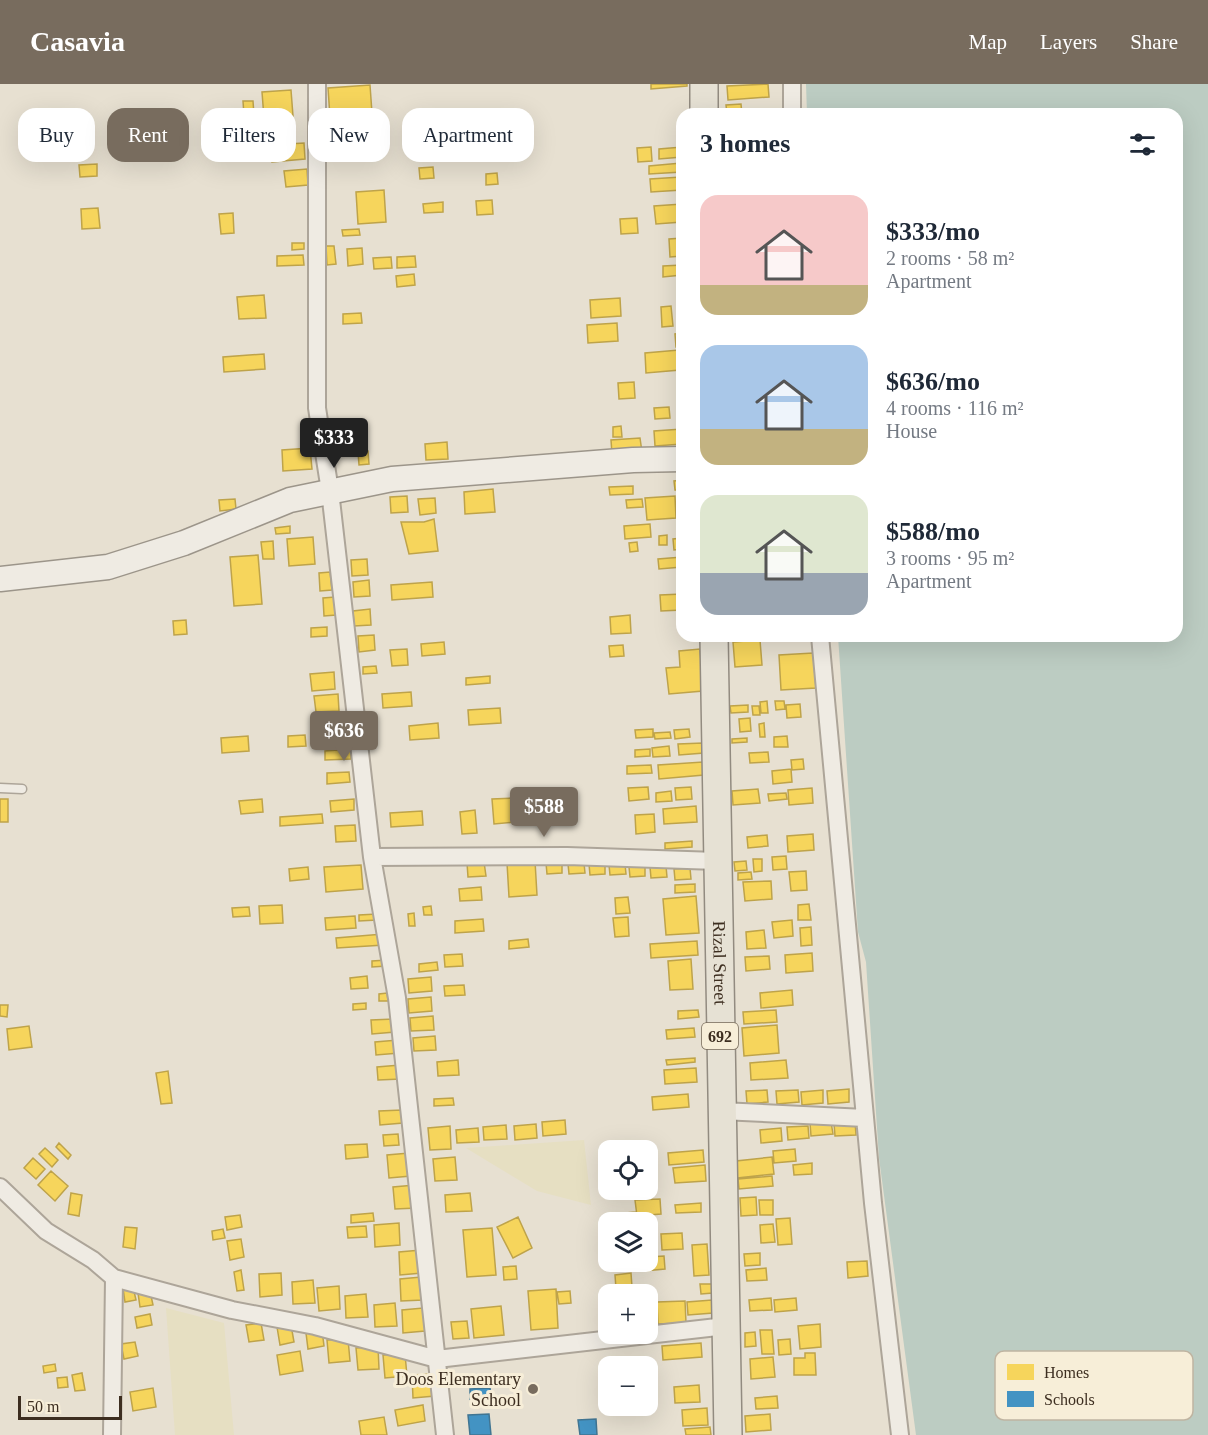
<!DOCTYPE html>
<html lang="en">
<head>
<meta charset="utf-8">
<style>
  body { margin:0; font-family:Georgia,serif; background:#f6f6f7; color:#1f2937; height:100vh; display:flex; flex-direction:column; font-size:22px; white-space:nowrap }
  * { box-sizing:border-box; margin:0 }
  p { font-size:20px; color:#747a83 }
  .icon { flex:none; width:33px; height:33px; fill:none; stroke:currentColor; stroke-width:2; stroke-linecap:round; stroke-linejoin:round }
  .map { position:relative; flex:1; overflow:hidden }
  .sheet { position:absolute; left:676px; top:24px; width:507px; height:534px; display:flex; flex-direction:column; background:#fff; border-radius:18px; box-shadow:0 6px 24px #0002 }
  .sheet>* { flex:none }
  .banner { position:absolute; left:18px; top:24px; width:568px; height:54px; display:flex; gap:12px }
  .buttons { position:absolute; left:598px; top:1056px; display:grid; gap:12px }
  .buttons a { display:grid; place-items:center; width:60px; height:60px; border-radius:12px; background:#fff; box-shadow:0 6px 24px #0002; font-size:30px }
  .scale { position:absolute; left:18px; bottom:15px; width:104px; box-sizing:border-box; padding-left:6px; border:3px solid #3d2e20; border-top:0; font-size:16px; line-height:21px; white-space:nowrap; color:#3d2e20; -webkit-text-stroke:4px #f7eed8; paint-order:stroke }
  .price { position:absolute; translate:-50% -51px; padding:0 14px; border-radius:6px; background:#786c5e; color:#fff; font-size:20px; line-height:39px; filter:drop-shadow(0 2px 3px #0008) }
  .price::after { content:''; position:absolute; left:50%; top:36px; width:18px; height:14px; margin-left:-9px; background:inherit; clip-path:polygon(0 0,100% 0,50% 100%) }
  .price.current { background:#222; color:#fff }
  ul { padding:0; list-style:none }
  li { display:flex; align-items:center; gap:18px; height:150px; padding:0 24px }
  li span { display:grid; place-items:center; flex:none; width:168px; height:120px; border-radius:18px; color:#555 }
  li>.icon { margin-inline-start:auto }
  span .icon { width:72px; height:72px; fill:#fffc; stroke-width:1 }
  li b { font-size:26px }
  h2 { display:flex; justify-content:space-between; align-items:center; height:72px; padding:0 24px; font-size:26px }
  .tag { padding:0 21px; border-radius:18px; background:#fff; box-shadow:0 6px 24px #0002; font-size:21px; line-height:54px }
  .tag.current { background:#786c5e; color:#fff }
  header { display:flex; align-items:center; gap:36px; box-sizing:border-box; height:84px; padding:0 30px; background:#786c5e; color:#fff }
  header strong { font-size:28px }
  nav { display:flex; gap:33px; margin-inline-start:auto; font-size:21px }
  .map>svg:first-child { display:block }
  .farmland { fill:#e6dfc2 }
  .water { fill:#bcccc2 }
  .homes { fill:#f6d55c; stroke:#bea34a; stroke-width:1.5 }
  .schools { fill:#4393c3; stroke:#417592; stroke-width:1.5 }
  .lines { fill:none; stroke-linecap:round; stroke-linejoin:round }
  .lane-casing { stroke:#ada599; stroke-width:11 }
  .street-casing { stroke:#ada599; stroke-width:20 }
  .secondary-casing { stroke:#9c958a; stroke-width:27 }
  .primary-casing { stroke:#928b80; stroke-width:30 }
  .lane { stroke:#efebe3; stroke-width:8 }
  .street { stroke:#efebe3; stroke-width:16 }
  .secondary { stroke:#efebe3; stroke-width:24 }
  .primary { stroke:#e6e1d4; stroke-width:27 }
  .poi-dot { fill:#786c5e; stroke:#f7eed8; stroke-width:2 }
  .labels { text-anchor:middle; stroke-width:6; stroke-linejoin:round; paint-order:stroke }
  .shield { fill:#f7eed8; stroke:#756857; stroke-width:1.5 }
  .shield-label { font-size:16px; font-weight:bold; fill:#3d2e20 }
  .street-label { font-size:18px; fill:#3d2e20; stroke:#f7eed8 }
  .poi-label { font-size:18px; fill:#3d2e20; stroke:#f7eed8; text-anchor:end }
  .key { fill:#f7eed8; stroke:#bfb4a1; stroke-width:1.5 }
  .key-label { font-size:16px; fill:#3d2e20 }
</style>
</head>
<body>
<header>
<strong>Casavia</strong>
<nav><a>Map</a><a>Layers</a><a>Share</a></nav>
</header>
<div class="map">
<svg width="1208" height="1351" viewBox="0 0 1208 1351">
  <rect width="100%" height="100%" fill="#e7e0d1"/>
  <path class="farmland" d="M584,1056L591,1121L537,1107L466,1064Z
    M166,1224L224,1239L234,1351H175Z"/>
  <path class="water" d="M806,0H1208V1351H916L879,1074L866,878L858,848L838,552H1178V30H807Z"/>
  <path class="homes" d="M651,0H687V2L651,5Z
    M768,0L769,13L728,16L727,2Z
    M370,1L372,29L330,33L328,4Z
    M291,6L293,32L264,34L262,8Z
    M243,17H253L255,45L245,46Z
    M741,20L742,30H727L726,21Z
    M503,28L504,38L486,39L485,29Z
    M530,53V64L512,65L511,54Z
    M304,59L305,75L272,78L271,61Z
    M494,61L495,71L480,72L479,62Z
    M651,63L652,77L638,78L637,64Z
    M682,63V73L659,75V65Z
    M681,79L682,88L649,90V82Z
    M97,80V92L80,93L79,81Z
    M433,83L434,94L420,95L419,84Z
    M307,85L308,101L286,103L284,87Z
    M497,89L498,100L486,101V90Z
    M681,93L682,106L651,108L650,95Z
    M384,106L386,138L358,140L356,108Z
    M492,116L493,130L477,131L476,117Z
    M443,118V128L424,129L423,120Z
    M682,120V138L656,140L654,122Z
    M98,124L100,144L82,145L81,125Z
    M233,129L234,149L221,150L219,130Z
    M637,134L638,149L621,150L620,135Z
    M359,145L360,151L343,152L342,146Z
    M682,154V172L670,173L669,155Z
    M292,159H304V165L292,166Z
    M326,162H334L336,180L327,181Z
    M362,164L363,180L348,182L347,165Z
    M303,171L304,181L277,182V172Z
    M415,172L416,183L397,184V173Z
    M391,173L392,184L374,185L373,174Z
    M682,181V191L663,193V182Z
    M414,190L415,201L397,203L396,192Z
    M264,211L266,234L239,235L237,213Z
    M620,214L621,232L591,234L590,216Z
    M671,222L673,242L662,243L661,223Z
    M361,229L362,239L343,240V230Z
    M617,239L618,257L588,259L587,241Z
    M682,249V263H676L675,250Z
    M679,266L680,286L646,289L645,269Z
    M264,270L265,285L224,288L223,273Z
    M634,298L635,314L619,315L618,299Z
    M669,323L670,334L655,335L654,324Z
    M621,342L622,353H613V343Z
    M682,345V360L655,362L654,347Z
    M344,346L345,359H335L334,347Z
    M640,354L642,368L612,370L611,356Z
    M447,358L448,375L426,376L425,360Z
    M310,364L312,385L283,387L282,366Z
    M368,367L369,380L359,381L358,368Z
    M682,396V406H675L674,397Z
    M633,402V410L610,411L609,403Z
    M493,405L495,428L465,430L464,408Z
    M407,412L408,428L391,429L390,413Z
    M675,412L676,434L647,436L645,414Z
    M435,414L436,429L420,431L418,415Z
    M235,415L236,425L220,427L219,416Z
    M642,415L643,423L627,424L626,416Z
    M434,435L438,467L409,470L401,438H424Z
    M650,440L651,453L625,455L624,442Z
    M290,442V449L276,450L275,444Z
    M667,451V461H659V452Z
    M313,453L315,480L289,482L287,455Z
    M682,454V465L674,466L673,455Z
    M273,457L274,475H263L261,458Z
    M637,458L638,467L630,468L629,459Z
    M258,471L262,520L234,522L230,473Z
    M682,473V483L659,485L658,475Z
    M367,475L368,491L352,492L351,476Z
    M330,488L332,506L320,507L319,489Z
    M369,496L370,512L354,513L353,498Z
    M432,498L433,513L392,516L391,501Z
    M682,510V526L661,527L660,511Z
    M335,513L336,531L324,532L323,514Z
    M370,525L371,541L354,542L353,527Z
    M630,531L631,549L611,550L610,533Z
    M186,536L187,550L174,551L173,537Z
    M327,543V552L311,553V544Z
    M374,551L375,566L359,568L358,552Z
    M760,556L762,581L735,583L733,558Z
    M444,558L445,570L422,572L421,560Z
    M623,561L624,572L610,573L609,562Z
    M407,565L408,581L392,582L390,566Z
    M700,565L703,607L669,610L666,584L680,583L679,567Z
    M813,569L816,604L781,606L779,571Z
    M376,582L377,589L363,590V583Z
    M334,588L335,605L312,607L310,590Z
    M490,592V599L466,601V594Z
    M411,608L412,622L383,624L382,610Z
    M338,610L339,627L316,628L314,612Z
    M767,617L768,629H761L760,618Z
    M775,617H784L785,625L776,626Z
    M800,620L801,633L787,634L786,621Z
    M748,621V628L731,629L730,622Z
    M752,622H759L760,631H753Z
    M500,624L501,639L469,641L468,626Z
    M750,634L751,647L740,648L739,635Z
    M438,639L439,654L410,656L409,642Z
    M764,639L765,653H760L759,640Z
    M653,645V653L636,654L635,646Z
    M689,645L690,653L675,655L674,646Z
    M670,648L671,654L655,655L654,649Z
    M305,651L306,662L288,663V652Z
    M248,652L249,667L222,669L221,654Z
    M787,652L788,663H774V653Z
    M747,654V658L732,659V655Z
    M703,659L704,669L679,671L678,660Z
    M669,662L670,672L653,673L652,664Z
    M351,665V675L325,676V667Z
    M650,665V672L635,673V666Z
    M768,668L769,678L750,679L749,669Z
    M803,675L804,685L792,686L791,676Z
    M703,678L704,691L659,695L658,681Z
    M651,681L652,689L627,690V682Z
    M791,685L792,698L773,700L772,687Z
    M349,688L350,698L327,700V689Z
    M648,703L649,715L629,717L628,704Z
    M691,703L692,715L676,716L675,704Z
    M812,704L813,719L789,721L788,706Z
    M758,705L760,719L733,721L732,707Z
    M671,707L672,717L656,718V709Z
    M786,709L787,715L769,717L768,710Z
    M514,714L515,738L494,740L492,715Z
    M0,715H8V738H0Z
    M262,715L263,728L241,730L239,717Z
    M354,715V726L331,728L330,717Z
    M696,722L697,738L664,740L663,725Z
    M475,726L477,749L462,750L460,728Z
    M422,727L423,741L391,743L390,729Z
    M322,730L323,739L280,742V733Z
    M654,730L655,748L636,750L635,731Z
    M355,741L356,757L336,758L335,742Z
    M813,750L814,766L788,768L787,752Z
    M767,751L768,762L748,764L747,753Z
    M692,757V763L665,765V759Z
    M786,772L787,785L773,786L772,773Z
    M753,775H762V787L754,788Z
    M535,777L537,811L509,813L507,779Z
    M746,777L747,786L735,787L734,778Z
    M484,778L486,792L468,793L467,779Z
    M562,778V789L547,790L546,779Z
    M584,779L585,789L569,790L568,780Z
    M605,779V790L590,791L589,780Z
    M625,780L626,790L610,791L609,781Z
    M361,781L363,805L326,808L324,783Z
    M645,781V792L630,793L629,783Z
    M666,782L667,793L651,794L650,783Z
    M308,783L309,795L290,797L289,785Z
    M690,784L691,795L675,796L674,785Z
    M806,787L807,806L791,807L789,788Z
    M751,788L752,795L738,796V789Z
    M771,797L772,815L745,817L743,798Z
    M695,800V808L675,809V801Z
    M481,803L482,816L460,817L459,805Z
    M696,812L699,849L666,851L663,815Z
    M628,813L630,829L616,830L615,814Z
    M809,820L811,836H798V821Z
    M282,821L283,839L260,840L259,822Z
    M431,822L432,831H424L423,823Z
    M249,823L250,832L233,833L232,824Z
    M414,829L415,842H409L408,830Z
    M377,830V836L359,837V831Z
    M355,832L356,844L326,846L325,834Z
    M628,833L629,852L615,853L613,834Z
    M483,835L484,847L455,849V837Z
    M792,836L793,852L774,854L772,838Z
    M811,843L812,861L801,862L800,844Z
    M764,846L766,864L747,865L746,848Z
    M383,850L384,861L337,864L336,854Z
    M528,855L529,863L509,865V857Z
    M697,857L698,871L651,874L650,860Z
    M812,869L813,887L786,889L785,871Z
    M462,870L463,882L445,883L444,871Z
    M769,872L770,885L746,887L745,873Z
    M691,875L693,905L670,906L668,877Z
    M387,876V882L372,883V877Z
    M437,878L438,886L419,888V880Z
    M367,892L368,904L351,905L350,894Z
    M431,893L432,907L409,909L408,895Z
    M464,901L465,911L445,912L444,902Z
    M792,906L793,921L761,924L760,909Z
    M387,909L388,917H379V910Z
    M431,913L432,927L409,929L408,915Z
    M366,919V925L353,926V920Z
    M0,921H8L7,933L0,932Z
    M698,926L699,933L678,935V927Z
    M776,926L777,938L744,940L743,928Z
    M433,932L434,946L411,947L410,934Z
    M394,935L395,948L372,950L371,936Z
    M777,941L779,969L744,972L742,944Z
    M29,942L32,963L9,966L7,945Z
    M694,944L695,953L667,955L666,946Z
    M435,952L436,966L414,967L413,954Z
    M398,956L399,969L376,971L375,958Z
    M695,974V978L667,981L666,976Z
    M458,976L459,991L438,992L437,978Z
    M786,976L788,994L751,996L750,979Z
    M400,981L401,995L378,996L377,983Z
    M696,984L697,998L665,1000L664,986Z
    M168,987L172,1019L161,1020L156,989Z
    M849,1005V1018L828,1020L827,1007Z
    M767,1006L768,1018L747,1020L746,1007Z
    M798,1006L799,1018L777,1020L776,1007Z
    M823,1006V1019L802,1021L801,1008Z
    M688,1010L689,1023L653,1026L652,1013Z
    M453,1014L454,1021L434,1022V1015Z
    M402,1026L403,1039L380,1041L379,1027Z
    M565,1036L566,1050L543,1052L542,1038Z
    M831,1038L833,1050L811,1052L810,1039Z
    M855,1038L856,1051L835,1052L834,1039Z
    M536,1040L537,1054L515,1056L514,1042Z
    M506,1041L507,1055L484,1056L483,1043Z
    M450,1042L451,1065L430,1066L428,1044Z
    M808,1042L809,1054L788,1056L787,1043Z
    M478,1044L479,1058L457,1059L456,1046Z
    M781,1044L782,1057L761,1059L760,1046Z
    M398,1050L399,1061L384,1062L383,1051Z
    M59,1059L71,1071L68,1075L56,1063Z
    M367,1060L368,1073L346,1075L345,1061Z
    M45,1064L58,1076L52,1083L39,1070Z
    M795,1065L796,1077L774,1079L773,1067Z
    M703,1066L704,1078L669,1081L668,1069Z
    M409,1069L411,1092L389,1094L387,1071Z
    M455,1073L457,1096L435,1097L433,1075Z
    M772,1073L774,1090L737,1094L736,1077Z
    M33,1074L45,1085L36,1095L24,1084Z
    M812,1079V1090L794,1091L793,1081Z
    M705,1081L706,1097L675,1099L673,1084Z
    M51,1087L68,1102L55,1117L38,1101Z
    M772,1092L773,1102L739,1105L738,1095Z
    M415,1101L417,1124L395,1125L393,1103Z
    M71,1109L82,1111L79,1132L68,1130Z
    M470,1109L472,1127L446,1128L445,1111Z
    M756,1113L757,1131L741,1132L740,1114Z
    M660,1115L661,1130L637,1132L635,1116Z
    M759,1116H773V1131H760Z
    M701,1119V1128L676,1129L675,1121Z
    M635,1128L636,1138H627L626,1129Z
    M373,1129L374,1137L351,1139V1131Z
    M240,1131L242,1143L227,1146L225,1133Z
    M518,1133L532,1164L513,1174L497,1143Z
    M790,1134L792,1160L778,1161L776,1135Z
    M399,1139L400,1161L375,1163L374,1141Z
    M773,1140L775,1158L761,1159L760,1141Z
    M366,1142L367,1153L348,1154L347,1143Z
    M125,1143L137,1144L135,1165L123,1163Z
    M492,1144L496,1191L467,1193L463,1146Z
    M223,1145L225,1154L213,1156L212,1147Z
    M682,1149L683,1165L662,1166L661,1150Z
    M241,1155L244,1173L230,1176L227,1157Z
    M707,1160L709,1191L694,1192L692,1161Z
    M421,1166L422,1189L400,1191L399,1168Z
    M760,1169V1181L745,1182L744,1170Z
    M664,1172L665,1185L644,1187L643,1178H648V1173Z
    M867,1177L868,1192L848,1194L847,1178Z
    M618,1178H633V1186L619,1187Z
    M516,1182L517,1195L504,1196L503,1183Z
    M766,1184L767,1196L747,1197L746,1186Z
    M241,1186L244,1206L237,1207L234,1188Z
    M281,1189L282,1211L260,1213L259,1190Z
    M631,1189L632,1203L616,1205L615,1191Z
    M421,1193L423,1216L401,1217L400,1195Z
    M313,1196L315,1219L293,1220L292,1198Z
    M700,1200H712L713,1209L701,1210Z
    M339,1202L340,1225L319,1227L317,1204Z
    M133,1203L136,1216L125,1218L123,1204Z
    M556,1205L558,1244L531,1246L528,1207Z
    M150,1207L153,1221L140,1223L138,1209Z
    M570,1207L571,1219L559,1220L557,1208Z
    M366,1210L368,1233L346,1234L345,1212Z
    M771,1214L772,1226L750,1227L749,1216Z
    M796,1214L797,1226L775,1228L774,1216Z
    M712,1216L713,1229L688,1231L687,1218Z
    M685,1217L686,1239L658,1240L657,1218Z
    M395,1219L397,1242L375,1243L374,1221Z
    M501,1222L504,1251L474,1254L471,1225Z
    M423,1224L425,1247L403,1249L402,1226Z
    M150,1230L152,1241L137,1244L135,1233Z
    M467,1237L469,1254L453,1255L451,1238Z
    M261,1239L264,1256L249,1258L246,1241Z
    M820,1240L821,1263L800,1265L798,1242Z
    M291,1241L294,1258L280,1261L277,1243Z
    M322,1246L324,1262L308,1265L306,1249Z
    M760,1246H772L774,1270H762Z
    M755,1248L756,1262L745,1263V1249Z
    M348,1255L350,1277L329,1279L327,1256Z
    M790,1255L791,1270L779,1271L778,1256Z
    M135,1258L138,1272L124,1275L121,1260Z
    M701,1259L702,1273L663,1276L662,1262Z
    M378,1262L379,1285L358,1286L356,1264Z
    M300,1267L303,1287L280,1291L277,1271Z
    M805,1269H815L816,1291H794V1274H805Z
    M405,1270L407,1292L385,1294L383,1271Z
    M773,1273L775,1293L751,1295L750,1275Z
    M55,1280L56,1287L44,1289L43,1282Z
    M82,1289L85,1306L75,1307L72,1291Z
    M433,1290L435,1312L413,1314L412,1291Z
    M67,1293L68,1303L58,1304L57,1294Z
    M699,1301L700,1318L675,1319L674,1303Z
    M153,1304L156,1323L133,1327L130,1308Z
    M777,1312L778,1324L756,1325L755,1314Z
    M423,1321L425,1337L398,1342L395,1326Z
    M707,1324L708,1341L683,1342L682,1326Z
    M770,1330L771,1346L746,1348L745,1332Z
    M384,1333L387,1351H361L359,1337Z
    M710,1343L711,1351H686L685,1345Z"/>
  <path class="schools" d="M490,1304L491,1314L470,1315V1305Z
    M489,1330L491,1351H470L468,1331Z
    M596,1335L597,1351H580L578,1336Z"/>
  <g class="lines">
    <g class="lane-casing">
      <path id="lane" d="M0,704L22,705"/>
    </g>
    <g class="street-casing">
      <path id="street" d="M317,0V324L330,407L372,773L397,914L445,1351
        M792,0V30
        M820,552L873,1119L900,1351
        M372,773L567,772L717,777
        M721,1027L865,1034
        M0,1103L46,1147L93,1176L114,1194L232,1226L315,1242L437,1275L726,1242
        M112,1351L114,1194"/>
    </g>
    <g class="secondary-casing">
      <path id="secondary" d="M0,495L108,483L184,459L290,416L392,395L633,376L682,375"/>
    </g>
    <g class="primary-casing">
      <g id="primary">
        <path d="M704,0V30"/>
        <path id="s1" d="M714,552L728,1351"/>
      </g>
    </g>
    <use href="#lane" class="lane"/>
    <use href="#street" class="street"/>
    <use href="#secondary" class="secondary"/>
    <use href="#primary" class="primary"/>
  </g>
  <circle class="poi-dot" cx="533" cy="1305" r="6"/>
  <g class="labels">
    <rect class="shield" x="702" y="939" width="36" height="26" rx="4.5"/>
    <g class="shield-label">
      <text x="720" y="958">692</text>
    </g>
    <g class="street-label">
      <text dy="6" stroke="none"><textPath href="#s1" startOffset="327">Rizal Street</textPath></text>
    </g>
    <g class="poi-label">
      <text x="521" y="1301">Doos Elementary<tspan x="521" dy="21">School</tspan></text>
    </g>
  </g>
  <rect x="995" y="1267" width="198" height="69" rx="9" class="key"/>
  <rect x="1007" y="1280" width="27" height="16" fill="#f6d55c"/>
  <rect x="1007" y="1307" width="27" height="16" fill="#4393c3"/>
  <g class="key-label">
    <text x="1044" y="1294">Homes</text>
    <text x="1044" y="1321">Schools</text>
  </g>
</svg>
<div class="buttons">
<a><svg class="icon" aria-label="locate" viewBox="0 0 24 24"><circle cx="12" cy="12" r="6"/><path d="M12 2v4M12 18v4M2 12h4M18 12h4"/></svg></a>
<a><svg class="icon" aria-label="layers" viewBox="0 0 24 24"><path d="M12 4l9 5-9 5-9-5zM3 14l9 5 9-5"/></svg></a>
<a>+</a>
<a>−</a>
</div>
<div class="scale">50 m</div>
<b class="price current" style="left:334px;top:385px">$333</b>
<b class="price" style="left:344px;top:678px">$636</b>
<b class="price" style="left:544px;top:754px">$588</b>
<div class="banner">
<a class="tag">Buy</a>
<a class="tag current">Rent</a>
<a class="tag">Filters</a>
<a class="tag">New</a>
<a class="tag">Apartment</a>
</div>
<section class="sheet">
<h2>3 homes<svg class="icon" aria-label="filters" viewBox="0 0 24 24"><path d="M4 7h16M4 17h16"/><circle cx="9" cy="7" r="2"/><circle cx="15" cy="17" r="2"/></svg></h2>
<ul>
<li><span style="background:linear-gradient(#f6c9c9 75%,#c2b280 0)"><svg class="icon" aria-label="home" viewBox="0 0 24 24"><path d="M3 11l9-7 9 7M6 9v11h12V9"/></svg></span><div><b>$333/mo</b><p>2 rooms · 58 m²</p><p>Apartment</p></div></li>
<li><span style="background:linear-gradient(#a9c7e8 70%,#c2b280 0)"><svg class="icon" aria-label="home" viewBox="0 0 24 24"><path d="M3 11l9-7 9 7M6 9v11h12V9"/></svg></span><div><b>$636/mo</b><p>4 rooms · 116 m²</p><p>House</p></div></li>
<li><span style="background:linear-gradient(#dfe7d0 65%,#9aa5b1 0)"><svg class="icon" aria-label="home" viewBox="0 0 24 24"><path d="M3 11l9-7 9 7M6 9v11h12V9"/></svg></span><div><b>$588/mo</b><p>3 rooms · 95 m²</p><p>Apartment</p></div></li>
</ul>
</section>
</div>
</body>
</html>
